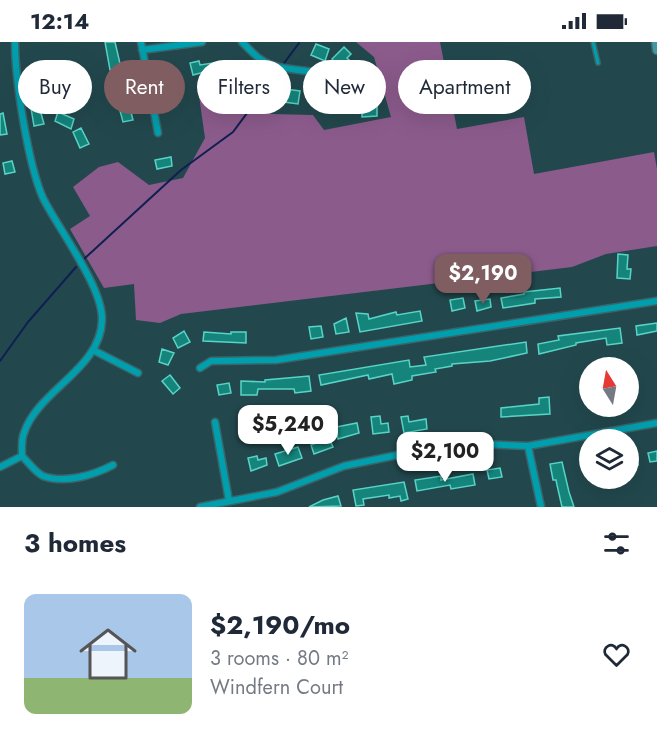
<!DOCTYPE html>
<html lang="en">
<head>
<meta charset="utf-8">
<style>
  body { margin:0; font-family:Jost,sans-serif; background:#f6f6f7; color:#1f2937; height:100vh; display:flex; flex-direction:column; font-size:22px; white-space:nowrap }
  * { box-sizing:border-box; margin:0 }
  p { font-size:20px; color:#747a83 }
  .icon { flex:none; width:33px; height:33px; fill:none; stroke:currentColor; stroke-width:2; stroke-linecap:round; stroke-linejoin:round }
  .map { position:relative; height:465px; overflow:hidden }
  .drawer { display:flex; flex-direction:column; background:#fff; flex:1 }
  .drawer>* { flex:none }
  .banner { position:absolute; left:18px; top:18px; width:621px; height:54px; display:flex; gap:12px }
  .needle { width:39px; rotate:349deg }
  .controls { position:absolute; left:579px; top:315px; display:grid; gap:12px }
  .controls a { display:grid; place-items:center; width:60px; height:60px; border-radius:50%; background:#fff; box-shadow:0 6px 24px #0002; font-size:30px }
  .price { position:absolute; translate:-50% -51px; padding:0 14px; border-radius:12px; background:#fff; color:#222; font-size:20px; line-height:39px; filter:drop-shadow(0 2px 3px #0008) }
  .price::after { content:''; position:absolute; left:50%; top:36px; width:18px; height:14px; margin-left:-9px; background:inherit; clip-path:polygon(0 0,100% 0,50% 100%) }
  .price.on { background:#7f5d60; color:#fff }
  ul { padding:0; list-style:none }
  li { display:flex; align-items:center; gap:18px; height:150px; padding:0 24px }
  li+li { border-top:2px solid #e0e1e3 }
  li span { display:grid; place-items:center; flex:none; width:168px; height:120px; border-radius:12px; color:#555 }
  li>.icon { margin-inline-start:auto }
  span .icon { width:72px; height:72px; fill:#fffc; stroke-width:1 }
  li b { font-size:26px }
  h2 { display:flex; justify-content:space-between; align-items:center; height:72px; padding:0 24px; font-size:26px }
  .tag { padding:0 21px; border-radius:27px; background:#fff; box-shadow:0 6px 24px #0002; font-size:21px; line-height:54px }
  .tag.on { background:#7f5d60; color:#fff }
  .status { display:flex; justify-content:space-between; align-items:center; height:42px; padding:0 30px; background:#fff; direction:ltr }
  .status svg { height:16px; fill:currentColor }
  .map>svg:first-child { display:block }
  .forest { fill:#8b5b8c }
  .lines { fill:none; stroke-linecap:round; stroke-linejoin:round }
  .stream { stroke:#0f1f51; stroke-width:2 }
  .building { fill:#15857c; stroke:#59d3c7; stroke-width:1.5 }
  .service-casing { stroke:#38666b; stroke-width:6 }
  .minor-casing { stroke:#38666b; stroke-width:9 }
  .secondary-casing { stroke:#38666b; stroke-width:11 }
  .service { stroke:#009fae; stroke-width:3 }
  .minor { stroke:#009fae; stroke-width:6 }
  .secondary { stroke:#4398a0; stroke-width:8 }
</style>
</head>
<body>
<div class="status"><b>12:14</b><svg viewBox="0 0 49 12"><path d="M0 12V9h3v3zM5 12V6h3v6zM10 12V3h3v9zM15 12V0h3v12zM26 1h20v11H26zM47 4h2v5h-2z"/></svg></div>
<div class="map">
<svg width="657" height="465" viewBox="0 0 657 465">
  <rect width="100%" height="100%" fill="#22484d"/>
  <path class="forest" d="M356,0H440L457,87L524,75L534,132L654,110L657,127V204L606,212L572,225L181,272L160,281L136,278L134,242L104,246L70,187L90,174L73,145L99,125L118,120L149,143L183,136L205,96L198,47L218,43L272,72L313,73L324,88L391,75L374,15Z"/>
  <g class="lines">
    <path class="stream" d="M84,217L181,128L233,90L299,1
      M0,319L28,280L76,225"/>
  </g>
  <path class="building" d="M105,0H115L121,26L110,28Z
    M316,2L329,7L325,19L311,13Z
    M344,5L351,12L347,16L353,22L343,31L332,17Z
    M199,19L200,23L226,19L228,30L212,32V28L193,33L190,21Z
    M358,33L364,48L355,51L349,36Z
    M33,36L34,41L43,39L45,50L30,53L27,37Z
    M237,36L246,43L240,50L231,43Z
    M122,37L133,78L123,80L112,39Z
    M285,47L300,49L298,62L284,60Z
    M362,61H377V74L362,75Z
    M39,64L44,82L34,84L31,66Z
    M58,70L74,77L71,87L55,79Z
    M3,71L7,92L0,93V72Z
    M81,86L89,102L80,106L73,90Z
    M171,115L172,124L157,127L155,118Z
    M12,119L15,130L5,132L3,121Z
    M618,212L628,213L627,227H631L630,237L617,236Z
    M560,246L561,255L535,257V261L503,266L501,256L524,252V250Z
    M463,256L465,266L452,269L450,258Z
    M490,257L491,265L477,269L475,259Z
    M420,269L422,279L360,290L356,271L368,272L369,277L396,270L397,273Z
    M346,276L349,290L336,292L334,282Z
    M657,281V289L637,293L636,284Z
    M321,284L323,295L311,297L309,285Z
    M620,286L622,301L607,303L606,296L576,301V303L539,312L538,302L559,298L558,294Z
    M184,289L190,300L178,306L173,296Z
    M204,290L231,292V290H246V301L203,299Z
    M526,300L527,311L490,319L452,322V324L435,327L436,330L412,334V338L394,342L392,332L369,337L368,333L321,343L319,333L409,318L410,325L426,323L424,315Z
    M162,307L174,311L168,323L159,320Z
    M170,333L180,346L173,352L162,339Z
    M309,334L311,349L295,351L294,347H258L257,353H241V339L265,340V338Z
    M229,341L231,351L219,353L217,343Z
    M549,355L550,372L501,375V366L539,362V356Z
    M380,374L381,382L388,381L389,390L373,392L371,375Z
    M408,374L409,380L426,377L427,387L404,391L401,375Z
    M357,381L359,391L338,397L336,385Z
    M327,391L333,405L314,412L311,403L319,400L317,395Z
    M298,405L302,416L279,424L275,412Z
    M657,409V419L650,420L648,411Z
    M636,411L638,423L628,424V413Z
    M257,414L258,418L266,416L267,423L251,429L248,416Z
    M562,420L569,450L574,465H562L557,443L556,438H553L550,422Z
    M500,426L502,435L489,437L487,428Z
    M473,432L475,443L451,447L450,443L417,449L415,438L441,434V438Z
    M404,440L408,457L401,459L400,454L389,456V453L363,457L364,463L356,464L353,448Z
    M338,454L341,464L309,465L323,458Z"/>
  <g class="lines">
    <g class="service-casing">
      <path id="service" d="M593,0L598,21"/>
    </g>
    <g class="minor-casing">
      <path id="minor" d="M15,0C15,38 28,122 43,156C59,188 103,245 102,278C101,327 38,348 24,391C21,398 22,407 22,414C28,420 36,431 43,434C65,442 94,433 113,423
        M141,0L158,91
        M242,0C251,9 259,19 272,23C305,34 330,18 334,64
        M142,8L202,0
        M93,308L138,331
        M200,326L211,319L276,318L657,259
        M215,380L229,459
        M528,404L541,465
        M0,425L22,414
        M200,465L277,450L344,424L417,409L481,402L528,404L657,381"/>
    </g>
    <g class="secondary-casing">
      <path id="secondary" d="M656,0L657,8"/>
    </g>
    <use href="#service" class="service"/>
    <use href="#minor" class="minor"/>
    <use href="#secondary" class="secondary"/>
  </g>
</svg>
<div class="controls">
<a><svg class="needle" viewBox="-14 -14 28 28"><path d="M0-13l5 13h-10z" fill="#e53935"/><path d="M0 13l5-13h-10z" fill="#747a83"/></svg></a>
<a><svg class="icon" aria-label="layers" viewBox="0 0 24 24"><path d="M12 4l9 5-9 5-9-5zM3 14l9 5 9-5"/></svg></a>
</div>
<b class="price on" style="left:483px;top:263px">$2,190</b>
<b class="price" style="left:288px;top:414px">$5,240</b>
<b class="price" style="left:445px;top:441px">$2,100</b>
<div class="banner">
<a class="tag">Buy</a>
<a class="tag on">Rent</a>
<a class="tag">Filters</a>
<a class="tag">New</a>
<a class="tag">Apartment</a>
</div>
</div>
<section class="drawer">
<h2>3 homes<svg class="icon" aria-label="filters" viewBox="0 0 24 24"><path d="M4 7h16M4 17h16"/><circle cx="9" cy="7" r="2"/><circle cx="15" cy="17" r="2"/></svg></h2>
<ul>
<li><span style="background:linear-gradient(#a9c7e8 70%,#8fb573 0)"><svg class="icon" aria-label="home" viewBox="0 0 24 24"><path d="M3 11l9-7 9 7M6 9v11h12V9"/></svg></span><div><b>$2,190/mo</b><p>3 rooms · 80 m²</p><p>Windfern Court</p></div><svg class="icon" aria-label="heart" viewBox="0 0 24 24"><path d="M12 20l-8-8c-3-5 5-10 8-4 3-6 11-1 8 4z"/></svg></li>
</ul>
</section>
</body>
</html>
